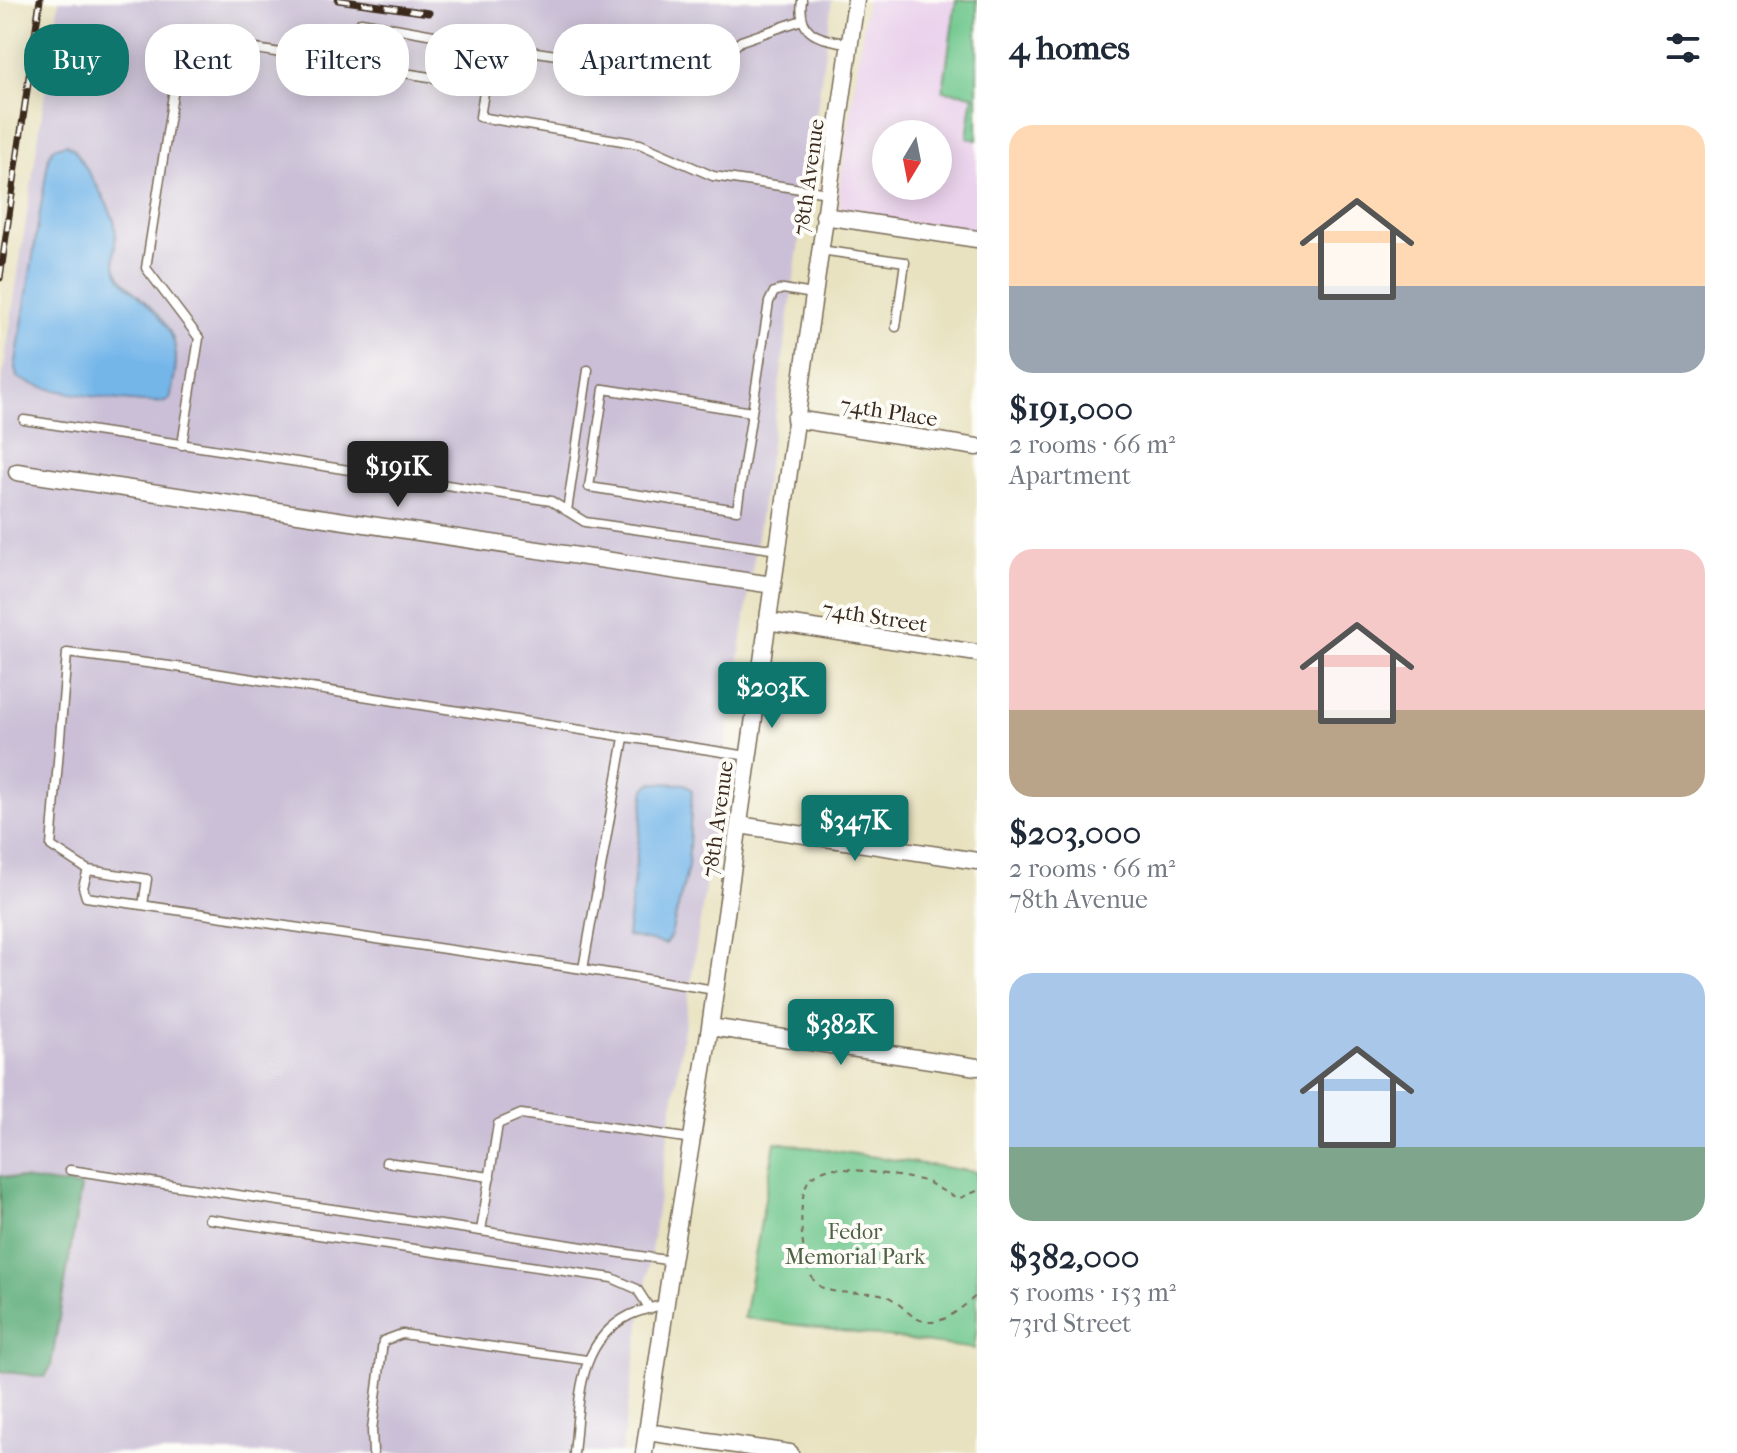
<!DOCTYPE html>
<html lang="en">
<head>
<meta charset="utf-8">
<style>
  body { margin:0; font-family:"IM FELL French Canon",serif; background:#f6f6f7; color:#1f2937; height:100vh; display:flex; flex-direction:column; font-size:30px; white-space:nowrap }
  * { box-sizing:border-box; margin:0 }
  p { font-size:26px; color:#747a83 }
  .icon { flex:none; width:44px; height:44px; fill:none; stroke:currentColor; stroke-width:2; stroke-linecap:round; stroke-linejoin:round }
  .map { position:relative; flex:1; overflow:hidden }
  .drawer { display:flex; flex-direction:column; background:#fff; width:760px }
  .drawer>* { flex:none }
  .top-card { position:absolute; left:24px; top:24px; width:760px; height:72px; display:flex; gap:16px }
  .needle { width:52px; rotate:190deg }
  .tools { position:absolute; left:872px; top:120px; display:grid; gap:16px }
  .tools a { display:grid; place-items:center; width:80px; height:80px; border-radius:50%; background:#fff; box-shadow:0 4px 20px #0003; font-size:40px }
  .price { position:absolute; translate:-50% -68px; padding:0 18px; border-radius:8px; background:#0f766e; color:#fff; font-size:26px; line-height:52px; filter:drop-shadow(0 2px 4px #0008) }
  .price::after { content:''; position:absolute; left:50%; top:48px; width:24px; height:18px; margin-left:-12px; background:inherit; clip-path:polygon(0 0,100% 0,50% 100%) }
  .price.selected { background:#222; color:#fff }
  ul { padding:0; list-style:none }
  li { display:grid; align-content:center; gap:16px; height:424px; padding:0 32px }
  li span { display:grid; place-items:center; height:248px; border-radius:24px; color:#555 }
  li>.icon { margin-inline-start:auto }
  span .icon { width:144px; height:144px; fill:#fffc; stroke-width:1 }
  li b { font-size:34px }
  h2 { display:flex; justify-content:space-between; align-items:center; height:96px; padding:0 32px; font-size:34px }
  .pill { padding:0 28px; border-radius:32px; background:#fff; box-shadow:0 4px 20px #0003; font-size:28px; line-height:72px }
  .pill.selected { background:#0f766e; color:#fff }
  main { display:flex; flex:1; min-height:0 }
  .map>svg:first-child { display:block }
  .built { fill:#ead1ec; fill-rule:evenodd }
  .industrial { fill:#cabfd6 }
  .green { fill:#71c88e; stroke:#567956; stroke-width:2 }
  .forest { fill:#5cac79; stroke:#4c6b4c; stroke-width:2 }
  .water { fill:#75b6e9; stroke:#587084; stroke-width:2 }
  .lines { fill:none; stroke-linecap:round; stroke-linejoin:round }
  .service-casing { stroke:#786a57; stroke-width:11 }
  .minor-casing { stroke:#786a57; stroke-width:19 }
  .path { stroke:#786a57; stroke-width:2; stroke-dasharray:6 6; stroke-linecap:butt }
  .service { stroke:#fff; stroke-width:8 }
  .minor { stroke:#fff; stroke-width:16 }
  .rail-casing { stroke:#3b2a1e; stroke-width:7 }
  .rail { stroke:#fdfcf7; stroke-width:4; stroke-dasharray:12; stroke-linecap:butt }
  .labels { text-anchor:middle; stroke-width:8; stroke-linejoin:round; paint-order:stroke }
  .street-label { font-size:22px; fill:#3b2a1e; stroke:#fdfcf7 }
  .park-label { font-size:22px; fill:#4e6145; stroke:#fdfcf7 }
</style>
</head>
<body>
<main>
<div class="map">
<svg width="977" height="1453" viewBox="0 0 977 1453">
  <rect width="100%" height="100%" fill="#fdfcf7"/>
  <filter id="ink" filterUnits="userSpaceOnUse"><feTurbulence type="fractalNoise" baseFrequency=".0125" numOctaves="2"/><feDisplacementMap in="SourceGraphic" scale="16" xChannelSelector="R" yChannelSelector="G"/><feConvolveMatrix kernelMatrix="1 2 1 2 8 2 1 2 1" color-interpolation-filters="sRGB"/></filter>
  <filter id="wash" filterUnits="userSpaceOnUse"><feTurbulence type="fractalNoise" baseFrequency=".006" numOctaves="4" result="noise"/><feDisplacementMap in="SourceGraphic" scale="32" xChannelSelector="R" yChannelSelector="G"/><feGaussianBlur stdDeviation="1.8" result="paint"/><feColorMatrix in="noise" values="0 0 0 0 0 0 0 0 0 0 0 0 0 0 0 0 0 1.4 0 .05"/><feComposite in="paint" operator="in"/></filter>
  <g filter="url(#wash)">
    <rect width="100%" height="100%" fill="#e8e2c0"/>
    <path class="built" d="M867,0H977V233L848,214L841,210L839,192ZM886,134H938V186H886Z"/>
    <path class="industrial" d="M59,0H832L777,403L621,1453H0V394Z"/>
    <path class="green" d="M956,0H977V140L967,138L973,95L943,91Z
      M775,1142L977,1172V1327L974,1349L744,1318Z"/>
    <path class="forest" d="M0,1176L81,1187L51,1366L45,1377L0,1371Z"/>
    <path class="water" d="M66,144L74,149C84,164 113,210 115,225C118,242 110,257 118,273C122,282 131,289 139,296C178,333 182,345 170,399L165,402C137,404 39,392 17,377L15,368L49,156L53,148Z
      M651,783L685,784L692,790L688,867L671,935L665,944L627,936L645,789Z"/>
  </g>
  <g filter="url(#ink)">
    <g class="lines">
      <g class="service-casing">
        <path id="service" d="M802,0C797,37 821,38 850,44
          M361,22L484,44L687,75L709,68L741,41L802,20
          M820,250L905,262L896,327
          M752,412L604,389L589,487L737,510L769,302L774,292L783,289L813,294
          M24,420L551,501L585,522L778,550
          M182,445L199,338L146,268L182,37L485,86L480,117L640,144L713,176L828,193
          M567,511L588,370
          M624,738L583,969L715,990
          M88,870L51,846L67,653L170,666L748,756
          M143,905L147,879L88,870L83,887L86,897L583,969
          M386,1162L490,1177
          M70,1170L481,1231L498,1124L521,1114L692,1139
          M209,1219L612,1278L637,1289L650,1309
          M481,1231L672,1261
          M373,1453L372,1430L383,1341L402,1334L587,1360
          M574,1453C580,1401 576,1342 630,1315C641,1310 654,1307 665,1304"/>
      </g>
      <g class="minor-casing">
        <path id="minor" d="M824,216L977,239
          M795,419L977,447
          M17,472L773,585
          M767,621L977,653
          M739,825L977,861
          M710,1027L977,1067
          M647,1432L790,1453
          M644,1453L672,1261L710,1027L856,0"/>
      </g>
      <path class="path" d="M977,1191L960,1198C947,1195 938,1187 927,1182C919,1178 838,1167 830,1168C823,1170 814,1174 809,1180C796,1197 800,1271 818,1285C836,1298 864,1289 884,1295C894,1298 901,1307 909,1313C934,1335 956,1312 977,1295"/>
      <use href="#service" class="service"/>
      <use href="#minor" class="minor"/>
      <g class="rail-casing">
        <path id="rail" d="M338,0L429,13
          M0,278L40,0"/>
      </g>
      <use href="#rail" class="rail"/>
    </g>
  </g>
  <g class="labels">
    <g class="street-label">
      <text transform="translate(808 177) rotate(-82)" y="8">78th Avenue</text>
      <text transform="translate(889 411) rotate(9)" y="8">74th Place</text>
      <text transform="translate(875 616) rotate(9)" y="8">74th Street</text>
      <text transform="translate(717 819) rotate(-82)" y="8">78th Avenue</text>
    </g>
    <g class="park-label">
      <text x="855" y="1239">Fedor<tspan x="855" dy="25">Memorial Park</tspan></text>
    </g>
  </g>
</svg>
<div class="tools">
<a><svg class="needle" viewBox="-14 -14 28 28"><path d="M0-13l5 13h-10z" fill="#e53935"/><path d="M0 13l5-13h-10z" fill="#747a83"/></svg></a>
</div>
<b class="price selected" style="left:398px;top:509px">$191K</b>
<b class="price" style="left:772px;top:730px">$203K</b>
<b class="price" style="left:855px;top:863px">$347K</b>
<b class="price" style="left:841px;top:1067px">$382K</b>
<div class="top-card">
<a class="pill selected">Buy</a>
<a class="pill">Rent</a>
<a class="pill">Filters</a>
<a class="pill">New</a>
<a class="pill">Apartment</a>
</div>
</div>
<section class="drawer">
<h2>4 homes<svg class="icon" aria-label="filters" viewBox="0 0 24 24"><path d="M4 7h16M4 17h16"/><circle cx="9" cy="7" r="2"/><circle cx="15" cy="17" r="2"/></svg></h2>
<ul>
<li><span style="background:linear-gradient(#ffd9b3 65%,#9aa5b1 0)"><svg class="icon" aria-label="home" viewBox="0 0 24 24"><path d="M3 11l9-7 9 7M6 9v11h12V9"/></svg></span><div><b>$191,000</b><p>2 rooms · 66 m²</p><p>Apartment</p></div></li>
<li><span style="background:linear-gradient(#f6c9c9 65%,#b9a48a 0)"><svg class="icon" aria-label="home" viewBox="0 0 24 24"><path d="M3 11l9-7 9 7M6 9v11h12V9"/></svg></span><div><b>$203,000</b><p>2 rooms · 66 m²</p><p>78th Avenue</p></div></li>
<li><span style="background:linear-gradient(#a9c7e8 70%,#7fa58c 0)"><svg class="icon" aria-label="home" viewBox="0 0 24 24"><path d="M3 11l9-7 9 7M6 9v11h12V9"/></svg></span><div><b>$382,000</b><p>5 rooms · 153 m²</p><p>73rd Street</p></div></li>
</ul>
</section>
</main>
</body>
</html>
